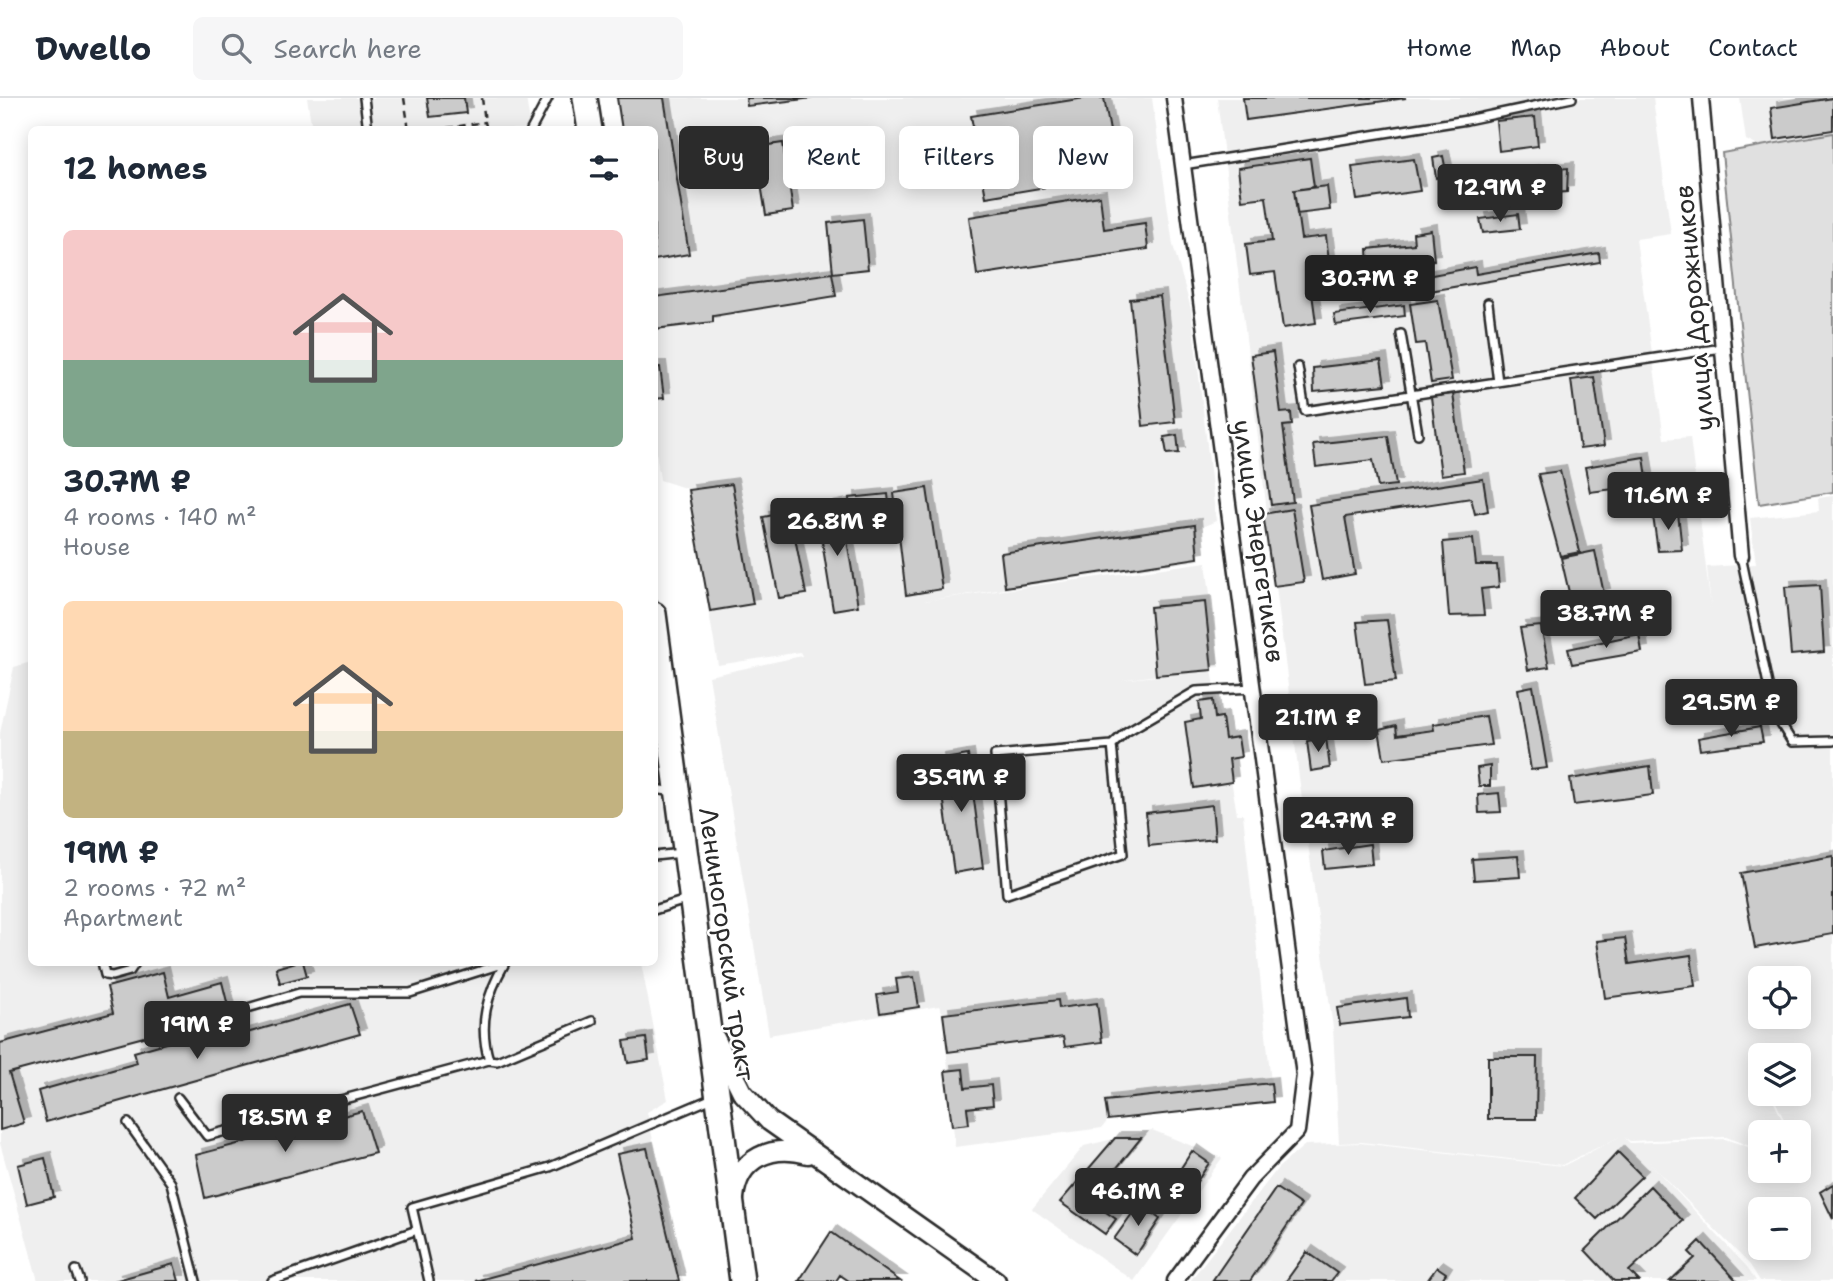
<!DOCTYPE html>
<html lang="en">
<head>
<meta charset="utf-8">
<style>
  body { margin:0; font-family:"Shantell Sans",sans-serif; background:#f6f6f7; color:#1f2937; height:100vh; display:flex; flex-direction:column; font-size:26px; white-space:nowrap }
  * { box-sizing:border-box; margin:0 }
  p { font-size:23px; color:#747a83 }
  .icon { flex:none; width:38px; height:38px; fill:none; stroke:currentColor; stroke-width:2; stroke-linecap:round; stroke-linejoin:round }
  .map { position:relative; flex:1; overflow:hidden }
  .panel { position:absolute; left:28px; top:28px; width:630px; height:840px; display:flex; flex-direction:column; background:#fff; border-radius:10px; box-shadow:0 4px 18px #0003 }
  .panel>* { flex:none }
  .guide { position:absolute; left:679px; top:28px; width:665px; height:63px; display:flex; gap:14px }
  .fabs { position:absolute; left:1748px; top:868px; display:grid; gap:14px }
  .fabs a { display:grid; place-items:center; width:63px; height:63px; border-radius:10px; background:#fff; box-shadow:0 4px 18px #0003; font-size:35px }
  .price { position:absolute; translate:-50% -60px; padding:0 16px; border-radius:7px; background:#2b2b2b; color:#fff; font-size:23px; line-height:46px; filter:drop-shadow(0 2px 4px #0008) }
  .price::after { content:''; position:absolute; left:50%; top:42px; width:21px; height:16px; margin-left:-10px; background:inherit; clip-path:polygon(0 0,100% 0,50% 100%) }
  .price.active { background:#222; color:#fff }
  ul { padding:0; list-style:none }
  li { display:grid; align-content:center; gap:14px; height:371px; padding:0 35px }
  li span { display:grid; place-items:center; height:217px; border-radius:10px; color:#555 }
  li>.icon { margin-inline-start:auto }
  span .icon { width:126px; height:126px; fill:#fffc; stroke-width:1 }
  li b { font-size:30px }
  h2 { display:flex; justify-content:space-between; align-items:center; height:84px; padding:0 35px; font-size:30px }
  .chip { padding:0 24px; border-radius:10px; background:#fff; box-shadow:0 4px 18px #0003; font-size:24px; line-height:63px }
  .chip.active { background:#2b2b2b; color:#fff }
  header { display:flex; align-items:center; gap:42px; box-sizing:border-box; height:98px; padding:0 35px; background:#fff; border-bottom:2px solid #e0e1e3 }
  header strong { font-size:33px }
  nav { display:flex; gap:38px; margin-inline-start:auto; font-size:24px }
  .search { width:490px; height:63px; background:#f6f6f7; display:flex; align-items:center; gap:18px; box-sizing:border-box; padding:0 24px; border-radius:10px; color:#747a83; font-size:26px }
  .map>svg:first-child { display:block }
  .built { fill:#efefef; fill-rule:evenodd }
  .green { fill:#e0e0e0; stroke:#868686; stroke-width:2 }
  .building { fill:#cbcbcb; stroke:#2b2b2b; stroke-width:2; filter:url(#shadow) }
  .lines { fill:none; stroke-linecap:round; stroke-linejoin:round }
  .service-casing { stroke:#2b2b2b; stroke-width:12 }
  .minor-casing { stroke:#2b2b2b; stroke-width:19 }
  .tertiary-casing { stroke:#2b2b2b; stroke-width:23 }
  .primary-casing { stroke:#2b2b2b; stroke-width:28 }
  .path { stroke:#2b2b2b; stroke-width:2.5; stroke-dasharray:7 5; stroke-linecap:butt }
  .service { stroke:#fff; stroke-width:7 }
  .minor { stroke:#fff; stroke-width:14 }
  .tertiary { stroke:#fff; stroke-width:18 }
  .primary { stroke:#fff; stroke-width:23 }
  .labels { text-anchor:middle; stroke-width:5; stroke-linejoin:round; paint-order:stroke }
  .street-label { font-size:26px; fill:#2b2b2b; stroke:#fff }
</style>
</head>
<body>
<header>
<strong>Dwello</strong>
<div class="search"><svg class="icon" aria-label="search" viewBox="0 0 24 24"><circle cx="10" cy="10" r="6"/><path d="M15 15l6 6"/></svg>Search here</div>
<nav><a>Home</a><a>Map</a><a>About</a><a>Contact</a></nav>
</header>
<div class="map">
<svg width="1833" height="1183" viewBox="0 0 1833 1183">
  <defs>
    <filter id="shadow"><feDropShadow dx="6" dy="-6" stdDeviation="0" flood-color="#0004"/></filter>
  </defs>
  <rect width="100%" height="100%" fill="#fff"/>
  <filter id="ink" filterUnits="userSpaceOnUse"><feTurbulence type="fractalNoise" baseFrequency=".0143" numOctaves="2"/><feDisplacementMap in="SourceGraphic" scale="14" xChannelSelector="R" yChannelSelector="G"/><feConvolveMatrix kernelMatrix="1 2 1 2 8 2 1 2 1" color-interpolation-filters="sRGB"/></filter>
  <g filter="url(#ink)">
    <path class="built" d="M307,0H526L531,31H312Z
      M622,0H1152L1173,147L1191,211L1216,423L1197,431L1200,462L924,503L1206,464L1219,569L1120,582L1212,572L1237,716H1243L1273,1004L1108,1022L1102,1030L955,1049L943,915L939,908L769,937L709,578L802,558L800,554L718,567L688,391L660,382L655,346L654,32Z
      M1217,0H1653L1671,136L1636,141L1664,341L1690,339L1711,511L1707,469L1756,466L1750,420L1819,413L1818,400L1833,398V1183H1760L1750,1167L1648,1063L1748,1170L1756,1183H1440L1446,1175L1437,1169L1427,1183H1190L1278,1070L1305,1047L1360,1045L1563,1068L1623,1037L1562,1067L1361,1044L1339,1045L1333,930L1299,679ZM1760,880H1799V919H1760ZM1760,957H1799V996H1772L1790,1034H1799V1053L1805,1068L1799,1058V1073H1760V1053L1725,1041L1630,1045L1625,1040L1630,1043L1726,1039L1760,1052V1034H1788L1770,996H1760V974L1754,960L1760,971ZM1760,1111H1799V1150H1760Z
      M1740,0H1833V34L1758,48L1746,42Z
      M31,564L32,864L641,865L668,1002L647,1014L683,1183H38L0,1045V635L14,569Z
      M1152,1032L1222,1060L1134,1183L1032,1111L1084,1048Z"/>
    <path class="green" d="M1833,35V394L1759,406L1722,55Z"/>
    <path class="building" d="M427,0H464L466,15L430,19Z
      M617,0H664L689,156L654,162V32H622Z
      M746,0H813L747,8Z
      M1085,0H1104L1118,77L986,99L971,18Z
      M1243,0H1406L1246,22Z
      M1833,0V32L1775,41L1771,10Z
      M1535,19L1538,48L1499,53L1496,23Z
      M783,45L793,113L766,117L755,49Z
      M1443,58L1447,78L1436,80L1433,60Z
      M1310,60L1314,89L1294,92L1301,141L1326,138L1329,163L1308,166L1316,225L1283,230L1275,174L1250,177L1246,146L1272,143L1266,99L1242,102L1238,70Z
      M1414,61L1420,93L1357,102L1352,69Z
      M1568,70L1567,94L1528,97V74Z
      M1327,88L1330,112L1297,116L1294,92Z
      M1100,98L1104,131L1145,125L1148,151L977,177L969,119Z
      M1518,116L1520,131L1483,135L1480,121Z
      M863,121L868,171L833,175L828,125Z
      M1431,132L1434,162L1369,169L1368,151L1414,146L1413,135Z
      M1599,155L1600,164L1418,195L1416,180L1475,169L1476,176Z
      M832,175L836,198L713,218V224L654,231V199Z
      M1160,198L1175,324L1143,328L1130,201Z
      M1438,202L1452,282L1431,285L1425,245L1416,246L1410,206Z
      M1404,207L1405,218L1336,227L1334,216Z
      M1273,254L1281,315L1291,314L1292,327L1283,328L1293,404L1271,407L1251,257Z
      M1381,262L1385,287L1314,294L1313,270Z
      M654,269H660L664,300L654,301Z
      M1594,279L1604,348L1580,351L1571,282Z
      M1453,296L1464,374L1441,377L1431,299Z
      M1177,337L1179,355L1167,356L1164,339Z
      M1388,338L1396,387L1378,389L1373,362L1316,369L1313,346Z
      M1644,359L1648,387L1590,394L1585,369Z
      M1560,373L1580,454L1560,458L1538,376Z
      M1483,381L1488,413L1475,416L1471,400L1345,419L1355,476L1322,482L1309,407Z
      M732,386L753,506L710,513L688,392Z
      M927,390L942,491L906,497L894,395Z
      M888,396L890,415L850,419L849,400Z
      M841,407L858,508L833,512L817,412Z
      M1292,411L1304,484L1274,488L1263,416Z
      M790,414L806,496L779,500L763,419Z
      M1678,415L1682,452L1658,453L1653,418Z
      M1195,427L1198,460L1005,489L1001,455Z
      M1473,441L1476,467H1497L1499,489L1481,491L1484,517L1449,518L1443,444Z
      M1595,453L1604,496L1571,503L1561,460Z
      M1820,487L1824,554L1791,557L1785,489Z
      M1205,504L1212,572L1156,577L1150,509Z
      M1387,522L1396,583L1365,586L1357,524Z
      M1541,528L1549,569L1528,572L1520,530Z
      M1639,536L1642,554L1572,566L1568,551Z
      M1533,588L1547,670L1531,672L1518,591Z
      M1213,602L1215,620L1222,619L1225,641L1238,639L1241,659L1229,661L1232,684L1194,690L1185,624L1201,621L1199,604Z
      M1486,618L1491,647L1384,661L1379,632L1396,628L1397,637L1434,632L1433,626Z
      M1760,629L1763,644L1700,652L1698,640Z
      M1326,640L1330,670L1311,673L1307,643Z
      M968,657L983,770L954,775L938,662Z
      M1490,668V688H1479L1477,670Z
      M1650,668L1653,697L1574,707L1570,681Z
      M1499,695L1501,714L1479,715L1478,697Z
      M1212,707L1215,741L1149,748L1146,715Z
      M1370,746L1372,766L1325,771L1323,753Z
      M1518,758L1520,779L1474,782L1472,761Z
      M1833,758V836L1755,850L1741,775Z
      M1625,840L1629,866L1691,857L1695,888L1605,900L1597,843Z
      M296,864H303L307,878L280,885L276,870Z
      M163,874L169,899L222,884L230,916L9,975L24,1025L0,1032V945L113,915L107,889Z
      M914,879L919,909L880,915L877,897L898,894L896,881Z
      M1406,900L1408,919L1340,927L1337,910Z
      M1058,902L1059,910L1097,905L1102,944L1065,949L1063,939L948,954L943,916Z
      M350,906L360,936L46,1024L38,993L137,965L134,954L233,926L236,938Z
      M646,940L649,962L628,965L624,943Z
      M1488,959H1537L1536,1021H1488Z
      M963,971L965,990L991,987L993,1007L967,1010L969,1026L952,1028L945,973Z
      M1271,985L1273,1004L1108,1022L1105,1003Z
      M362,1013L375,1055L205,1100L196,1057Z
      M1115,1040H1141L1090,1103L1116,1121L1105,1136L1060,1104Z
      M647,1050L679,1183H475L636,1140L617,1056Z
      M1192,1053L1209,1065L1196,1085L1179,1073Z
      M1618,1054L1642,1078L1597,1121L1575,1100Z
      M45,1060L54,1099L27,1106L18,1067Z
      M1833,1086V1121L1820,1094Z
      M1650,1088L1683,1123L1629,1173L1639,1183H1614L1585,1152Z
      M1276,1090L1301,1107L1250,1183H1212Z
      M1150,1103L1158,1109L1153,1116L1160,1121L1136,1157L1114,1141L1139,1106L1145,1110Z
      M831,1134L900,1183H849L840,1177L836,1183H799Z
      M1700,1143L1737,1183H1670L1695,1160L1689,1154Z
      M1307,1154L1337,1175L1331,1183H1286Z
      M174,1166L179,1183H114Z
      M1437,1169L1446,1175L1441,1183H1427Z"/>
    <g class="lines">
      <g class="service-casing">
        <path id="service" d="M364,0L368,32
          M531,32L548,0
          M1183,67L1467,22L1572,0
          M1488,205L1498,284
          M1401,236L1418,336
          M1298,269L1305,313L1722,250
          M1741,458L1774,615L1792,644L1833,643
          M1112,647L1123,756L1007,796L995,657L1112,647L1126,634L1196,593L1254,590
          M654,691L675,694
          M654,758L682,755
          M654,812L689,801
          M102,864L105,877L112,878L130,873L136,864
          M505,865C487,896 478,926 489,962L497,963L592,923
          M244,911L299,895H410L505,865
          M178,1000L207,1038L489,962
          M128,1025L171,1085L196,1183
          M76,1172L80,1183
          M272,1183L417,1132
          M429,1183L412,1109L550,1069L715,999"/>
      </g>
      <g class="minor-casing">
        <path id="minor" d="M1174,0L1304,977L1297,1033L1250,1081L1175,1183
          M1701,0L1741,458"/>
      </g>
      <g class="tertiary-casing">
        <path id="tertiary" d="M715,940L742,994L769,1023L996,1183
          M734,1100C738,1059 772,1046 808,1056"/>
      </g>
      <g class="primary-casing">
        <path id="primary" d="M585,0L590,32
          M654,516L742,1183"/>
      </g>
      <path class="path" d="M404,0L409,32
        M482,0L485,24
        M435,32L485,24L487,32"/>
      <use href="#service" class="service"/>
      <use href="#minor" class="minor"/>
      <use href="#tertiary" class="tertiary"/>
      <use href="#primary" class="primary"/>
    </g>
  </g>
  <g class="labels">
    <g class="street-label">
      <text transform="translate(1694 210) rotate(-95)" y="9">улица Дорожников</text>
      <text transform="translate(1259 443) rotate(82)" y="9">улица Энергетиков</text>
      <text transform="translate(727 846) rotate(82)" y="9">Лениногорский тракт</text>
    </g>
  </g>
</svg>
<div class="fabs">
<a><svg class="icon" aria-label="locate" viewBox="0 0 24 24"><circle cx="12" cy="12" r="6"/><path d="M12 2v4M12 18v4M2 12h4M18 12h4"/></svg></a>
<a><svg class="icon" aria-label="layers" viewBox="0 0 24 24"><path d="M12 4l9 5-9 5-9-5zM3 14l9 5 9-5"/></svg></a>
<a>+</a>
<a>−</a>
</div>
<b class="price" style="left:1500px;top:126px">12.9M ₽</b>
<b class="price active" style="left:1370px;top:217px">30.7M ₽</b>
<b class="price" style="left:1668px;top:434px">11.6M ₽</b>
<b class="price" style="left:837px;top:460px">26.8M ₽</b>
<b class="price" style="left:1606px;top:552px">38.7M ₽</b>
<b class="price" style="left:1731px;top:641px">29.5M ₽</b>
<b class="price" style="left:1318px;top:656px">21.1M ₽</b>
<b class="price" style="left:961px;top:716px">35.9M ₽</b>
<b class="price" style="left:1348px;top:759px">24.7M ₽</b>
<b class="price" style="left:197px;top:963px">19M ₽</b>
<b class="price" style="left:285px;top:1056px">18.5M ₽</b>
<b class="price" style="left:1138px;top:1130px">46.1M ₽</b>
<div class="guide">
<a class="chip active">Buy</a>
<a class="chip">Rent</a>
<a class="chip">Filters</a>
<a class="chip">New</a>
</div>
<section class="panel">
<h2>12 homes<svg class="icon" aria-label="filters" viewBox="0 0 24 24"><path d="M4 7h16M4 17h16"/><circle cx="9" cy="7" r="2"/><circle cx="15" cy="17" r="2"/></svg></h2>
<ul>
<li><span style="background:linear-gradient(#f6c9c9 60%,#7fa58c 0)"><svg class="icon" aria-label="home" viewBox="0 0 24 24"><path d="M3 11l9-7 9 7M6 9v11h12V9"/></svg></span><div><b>30.7M ₽</b><p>4 rooms · 140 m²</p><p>House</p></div></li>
<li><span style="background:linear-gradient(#ffd9b3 60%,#c2b280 0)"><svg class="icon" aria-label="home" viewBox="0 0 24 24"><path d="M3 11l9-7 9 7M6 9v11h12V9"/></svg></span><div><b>19M ₽</b><p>2 rooms · 72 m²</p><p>Apartment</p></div></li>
</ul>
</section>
</div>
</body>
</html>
